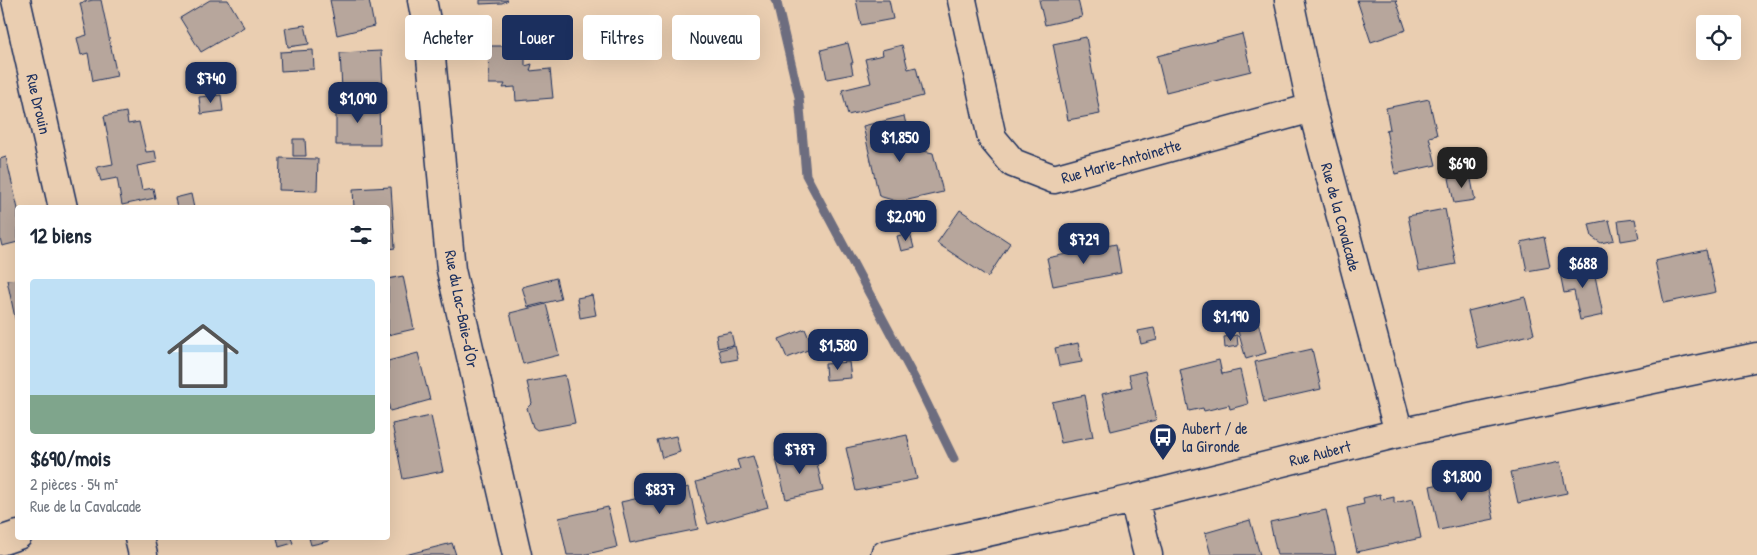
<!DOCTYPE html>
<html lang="fr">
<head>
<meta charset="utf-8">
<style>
  body { margin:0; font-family:"Patrick Hand",sans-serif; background:#f6f6f7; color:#1f2937; height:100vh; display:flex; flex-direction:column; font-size:19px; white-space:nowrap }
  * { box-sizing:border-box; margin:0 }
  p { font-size:16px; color:#747a83 }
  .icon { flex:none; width:28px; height:28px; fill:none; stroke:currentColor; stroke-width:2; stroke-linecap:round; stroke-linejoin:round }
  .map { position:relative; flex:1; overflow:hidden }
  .details { position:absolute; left:15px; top:205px; width:375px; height:335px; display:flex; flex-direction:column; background:#fff; border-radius:5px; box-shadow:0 5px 20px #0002 }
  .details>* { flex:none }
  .banner { position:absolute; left:405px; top:15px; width:475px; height:45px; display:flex; gap:10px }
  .buttons { position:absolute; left:1696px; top:15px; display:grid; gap:10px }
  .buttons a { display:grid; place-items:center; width:45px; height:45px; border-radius:5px; background:#fff; box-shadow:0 5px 20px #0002; font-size:25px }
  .price { position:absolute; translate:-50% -42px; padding:0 11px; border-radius:10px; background:#1b2f5e; color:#fff; font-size:16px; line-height:32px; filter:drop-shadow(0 1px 2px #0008) }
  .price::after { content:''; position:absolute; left:50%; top:30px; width:15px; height:11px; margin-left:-8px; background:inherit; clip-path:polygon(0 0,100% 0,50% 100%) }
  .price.selected { background:#222; color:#fff }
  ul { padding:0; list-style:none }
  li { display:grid; align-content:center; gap:10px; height:265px; padding:0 15px }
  li span { display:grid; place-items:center; height:155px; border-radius:5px; color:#555 }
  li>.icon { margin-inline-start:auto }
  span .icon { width:90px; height:90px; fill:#fffc; stroke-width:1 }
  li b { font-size:21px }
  h2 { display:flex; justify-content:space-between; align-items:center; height:60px; padding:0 15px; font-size:21px }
  .chip { padding:0 18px; border-radius:5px; background:#fff; box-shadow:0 5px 20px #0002; font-size:18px; line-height:45px }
  .chip.selected { background:#1b2f5e; color:#fff }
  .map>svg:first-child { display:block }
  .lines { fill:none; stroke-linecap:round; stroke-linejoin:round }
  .stream { stroke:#6d6d7f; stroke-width:9 }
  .building { fill:#b7a69c; stroke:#1b2f5e }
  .minor-casing { stroke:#1b2f5e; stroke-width:31 }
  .minor { stroke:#eaceb1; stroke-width:28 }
  .labels { text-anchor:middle; stroke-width:4; stroke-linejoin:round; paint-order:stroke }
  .street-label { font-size:16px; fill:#1b2f5e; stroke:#eaceb1 }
  .poi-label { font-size:16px; fill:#1b2f5e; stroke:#eaceb1; text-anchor:start }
</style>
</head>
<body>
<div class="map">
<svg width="1757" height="555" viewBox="0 0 1757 555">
  <rect width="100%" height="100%" fill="#eaceb1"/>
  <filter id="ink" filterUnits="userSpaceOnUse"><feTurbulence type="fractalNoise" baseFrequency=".02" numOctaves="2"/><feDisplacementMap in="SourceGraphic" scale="10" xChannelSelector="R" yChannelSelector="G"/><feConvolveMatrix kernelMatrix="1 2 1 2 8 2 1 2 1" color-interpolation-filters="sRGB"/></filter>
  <g filter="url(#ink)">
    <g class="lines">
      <path class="stream" d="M775,0L777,3L799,97L806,175L916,381L954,459"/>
    </g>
    <path class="building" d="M93,0H101L117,76L93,81L88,53L81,55L77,38L87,35L80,3Z
      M210,0H228L244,27L201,52L180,18Z
      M330,0H369L374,26L337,35Z
      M480,0H508L502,3L480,4Z
      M856,0H889L893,19L861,25Z
      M1039,0H1078L1082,17L1045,25Z
      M1357,0H1396L1406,30L1371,42Z
      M305,25L309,44L288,47L285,28Z
      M1242,34L1251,71L1166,92L1157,56Z
      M1086,37L1100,114L1068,120L1053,44Z
      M848,43L853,63H851L853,74L827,79L821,50Z
      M902,45L908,69L916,67L923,96L848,115L842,90L871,83L865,59L883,55L882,50Z
      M488,46H525V66L532,64L530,71L550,69L553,98L516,101L515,87L503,88L505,84H489Z
      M313,50L314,69L281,71L280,52Z
      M381,51L383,87L342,89L340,53Z
      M221,95L223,111L201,114L199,97Z
      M1429,99L1437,135L1429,137L1436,165L1395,174L1386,130L1390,129L1386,108Z
      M379,102L380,145H336V103Z
      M126,112L128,124L139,122L146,152L155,151L157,162L137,166L142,190L153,188L155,198L122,205L117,178L101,181L97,167L113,164L104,116Z
      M904,116L908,133L919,150L933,153L943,192L899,202L879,196L863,126Z
      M293,139H305L306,156H293Z
      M6,157L18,209V242L2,246L0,238V159Z
      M280,158L318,159L317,191L279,190Z
      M1470,174L1475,200L1454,203L1449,178Z
      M391,187L395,248L388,249V208H354L353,189Z
      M191,194L194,208H177L175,198Z
      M1445,209L1456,264L1419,271L1408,216Z
      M960,210L1010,243L988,277L937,243Z
      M1635,219L1639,238L1621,241L1618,221Z
      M1609,220L1614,240L1601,243L1592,237L1589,224Z
      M910,233L914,248L901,251L897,236Z
      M1544,237L1550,267L1527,271L1521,242Z
      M1116,244L1121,273L1053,286L1047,258Z
      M1706,250L1716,292L1664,303L1655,261Z
      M1592,261L1603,315L1580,320L1574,291L1564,293L1559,268Z
      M403,276L414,329L388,335V279Z
      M556,278L561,299L528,307L522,287Z
      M18,279V332L7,280Z
      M592,295L596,315L580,318L577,298Z
      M1525,297L1534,334L1477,348L1468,311Z
      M546,304L559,355L523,364L510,313Z
      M1257,318L1266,353L1246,359L1236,324Z
      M1154,328L1157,340L1141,344L1138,331Z
      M805,329L813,348L787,358L779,339Z
      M731,332L734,345L718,348L716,335Z
      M1237,335L1238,346L1225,348L1224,337Z
      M1078,343L1082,362L1059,366L1055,348Z
      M735,346L738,359L722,362L719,350Z
      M1312,349L1321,389L1264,402L1255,362Z
      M418,353L430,400L390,411L388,402V361Z
      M1219,360L1222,374L1240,370L1248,404L1230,409L1229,405L1204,411L1203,408L1189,411L1180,370Z
      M849,362L851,378L826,380L825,364Z
      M1145,371L1156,420L1111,431L1102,394L1132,387L1129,375Z
      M565,375L575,423L537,430L533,427L527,408L532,403L527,382Z
      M1085,395L1093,437L1061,443L1052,402Z
      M431,416L443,471L403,479L392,424Z
      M907,435L917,479L856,491L846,448Z
      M676,436L680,452L662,458L657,440Z
      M814,450L823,491L786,499L776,459Z
      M753,456L768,507L708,524L696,482L740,469L737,460Z
      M1560,462L1567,493L1518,503L1511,472Z
      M1485,475L1494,519L1439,530L1430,486Z
      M689,487L698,529L630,543L621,502Z
      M1380,494L1381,500L1394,497V503L1413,499L1421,538L1357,552L1347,508L1364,504L1363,498Z
      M608,507L617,547L583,555H567L559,518Z
      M1326,510L1336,555H1277L1270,522Z
      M1250,520L1260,555H1211L1205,533Z
      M277,538H291L293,543L279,547Z
      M309,538H328L329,541L311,545Z
      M452,543L456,555H405Z"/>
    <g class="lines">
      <g class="minor-casing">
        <path id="minor" d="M16,0L63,208
          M422,0L429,36L451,270L517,555
          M962,0L992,138L1013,163L1054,179L1312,108
          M1289,0L1312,108L1399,433
          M1134,499L1148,555
          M139,538L143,555
          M0,541L18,535
          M885,555L1134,499L1399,433L1757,357"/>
      </g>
      <use href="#minor" class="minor"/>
    </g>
  </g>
  <defs>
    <g id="bus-pin" transform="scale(1.4375)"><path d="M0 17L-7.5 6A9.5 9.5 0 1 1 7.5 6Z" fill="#1b2f5e" stroke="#eaceb1"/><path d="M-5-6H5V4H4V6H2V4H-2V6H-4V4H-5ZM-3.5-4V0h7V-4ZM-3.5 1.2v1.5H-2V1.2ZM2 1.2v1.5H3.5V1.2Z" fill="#fff"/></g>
  </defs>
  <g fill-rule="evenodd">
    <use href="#bus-pin" x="1163" y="437"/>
  </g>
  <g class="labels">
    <g class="street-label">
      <text transform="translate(39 104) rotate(77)" y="6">Rue Drouin</text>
      <text transform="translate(1121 161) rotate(-16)" y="6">Rue Marie-Antoinette</text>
      <text transform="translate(1341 217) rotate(75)" y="6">Rue de la Cavalcade</text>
      <text transform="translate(462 309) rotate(79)" y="6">Rue du Lac-Baie-d'Or</text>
      <text transform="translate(1320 453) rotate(-14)" y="6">Rue Aubert</text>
    </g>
    <g class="poi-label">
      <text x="1182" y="434">Aubert / de<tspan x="1182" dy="18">la Gironde</tspan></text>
    </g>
  </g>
</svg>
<div class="buttons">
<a><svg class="icon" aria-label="locate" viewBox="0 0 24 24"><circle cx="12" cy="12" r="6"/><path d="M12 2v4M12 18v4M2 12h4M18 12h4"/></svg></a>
</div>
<b class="price" style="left:211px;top:104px">$740</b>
<b class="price" style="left:358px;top:124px">$1,090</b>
<b class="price" style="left:900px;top:163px">$1,850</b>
<b class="price selected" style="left:1462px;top:189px">$690</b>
<b class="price" style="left:906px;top:242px">$2,090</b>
<b class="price" style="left:1084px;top:265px">$729</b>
<b class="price" style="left:1583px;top:289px">$688</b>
<b class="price" style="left:1231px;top:342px">$1,190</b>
<b class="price" style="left:838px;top:371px">$1,580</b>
<b class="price" style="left:800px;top:475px">$787</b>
<b class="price" style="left:1462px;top:502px">$1,800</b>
<b class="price" style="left:660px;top:515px">$837</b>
<div class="banner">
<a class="chip">Acheter</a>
<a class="chip selected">Louer</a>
<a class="chip">Filtres</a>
<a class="chip">Nouveau</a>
</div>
<section class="details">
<h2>12 biens<svg class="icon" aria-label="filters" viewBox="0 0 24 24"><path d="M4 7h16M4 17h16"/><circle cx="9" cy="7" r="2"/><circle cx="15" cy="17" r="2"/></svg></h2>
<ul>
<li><span style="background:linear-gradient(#bfe0f5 75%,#7fa58c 0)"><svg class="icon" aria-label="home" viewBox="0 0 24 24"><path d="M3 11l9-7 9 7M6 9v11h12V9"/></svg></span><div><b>$690/mois</b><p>2 pièces · 54 m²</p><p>Rue de la Cavalcade</p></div></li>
</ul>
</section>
</div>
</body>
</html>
